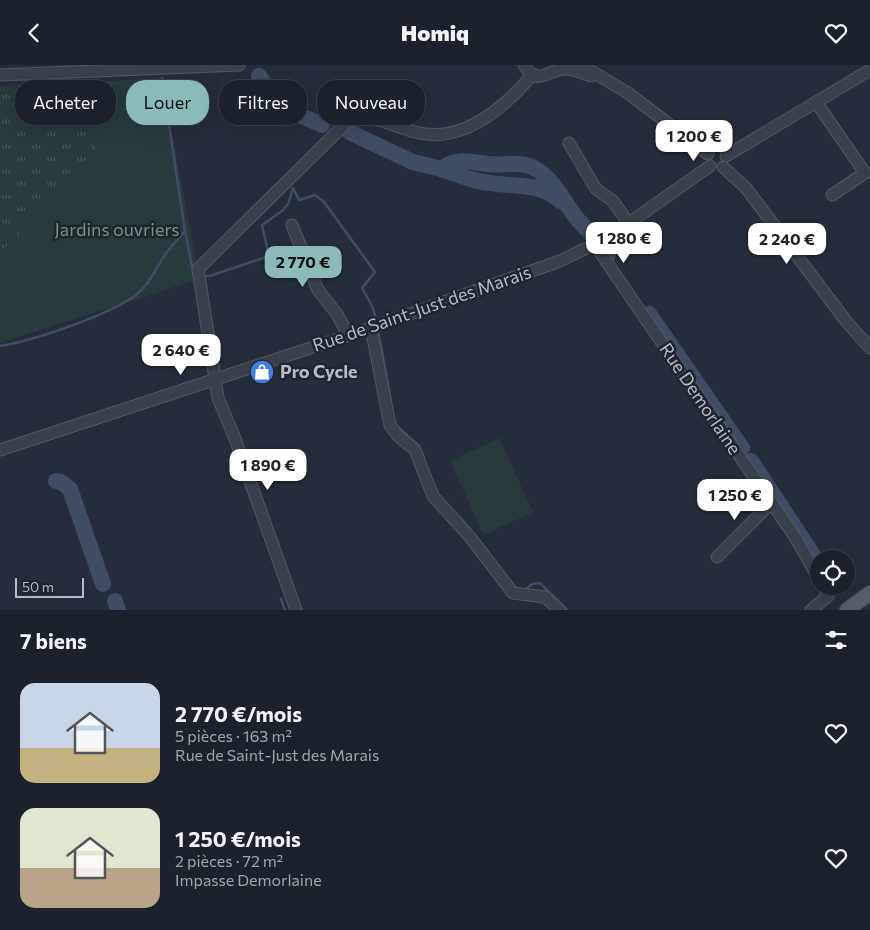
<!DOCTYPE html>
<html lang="fr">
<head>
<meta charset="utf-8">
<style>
  body { margin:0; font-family:Commissioner,sans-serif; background:#292f38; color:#f1f3f6; height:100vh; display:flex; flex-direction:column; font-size:19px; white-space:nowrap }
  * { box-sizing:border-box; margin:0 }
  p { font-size:16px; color:#a0a4a9 }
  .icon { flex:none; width:28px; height:28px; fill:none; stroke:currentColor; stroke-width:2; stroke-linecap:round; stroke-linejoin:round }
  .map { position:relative; height:545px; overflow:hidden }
  .drawer { display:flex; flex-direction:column; background:#1c222c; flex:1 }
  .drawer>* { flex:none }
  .top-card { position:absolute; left:15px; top:15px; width:500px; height:45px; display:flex; gap:10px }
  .tools { position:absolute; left:810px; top:485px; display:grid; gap:10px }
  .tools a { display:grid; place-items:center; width:45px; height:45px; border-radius:50%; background:#1c222c; box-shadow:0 5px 20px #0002,0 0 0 1px #3a3f48; font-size:25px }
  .scale { position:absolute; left:15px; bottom:12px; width:69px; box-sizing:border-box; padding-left:5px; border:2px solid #b5bbc6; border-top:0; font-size:14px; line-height:18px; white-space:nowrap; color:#b5bbc6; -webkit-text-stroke:4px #1f252f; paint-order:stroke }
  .price { position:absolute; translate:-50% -42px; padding:0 11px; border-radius:10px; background:#fff; color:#222; font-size:16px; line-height:32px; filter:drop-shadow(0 1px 2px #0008) }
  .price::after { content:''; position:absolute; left:50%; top:30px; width:15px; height:11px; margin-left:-8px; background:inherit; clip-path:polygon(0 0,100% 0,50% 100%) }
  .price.current { background:#8bbbb9; color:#111 }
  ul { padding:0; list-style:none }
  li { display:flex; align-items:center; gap:15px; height:125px; padding:0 20px }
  li span { display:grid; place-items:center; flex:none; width:140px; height:100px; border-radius:15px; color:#555 }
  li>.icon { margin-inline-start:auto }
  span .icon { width:60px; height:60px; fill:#fffc; stroke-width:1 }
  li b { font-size:21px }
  h2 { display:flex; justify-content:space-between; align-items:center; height:60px; padding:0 20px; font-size:21px }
  .tag { padding:0 18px; border-radius:20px; background:#1c222c; box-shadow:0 5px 20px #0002,0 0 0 1px #3a3f48; font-size:18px; line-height:45px }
  .tag.current { background:#8bbbb9; color:#111 }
  header { display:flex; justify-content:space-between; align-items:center; height:65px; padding:0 20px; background:#1c222c; font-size:22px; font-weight:800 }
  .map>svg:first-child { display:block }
  .green { fill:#293a3c }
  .park { fill:url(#park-tufts) }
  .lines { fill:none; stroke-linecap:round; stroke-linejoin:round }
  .stream { stroke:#404c63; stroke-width:2.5 }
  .river { stroke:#404c63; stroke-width:16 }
  .minor-casing { stroke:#525862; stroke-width:13 }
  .major-casing { stroke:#434953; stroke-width:16 }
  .minor { stroke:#3a404a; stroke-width:11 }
  .major { stroke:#585e6a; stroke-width:14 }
  .labels { text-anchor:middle; stroke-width:5; stroke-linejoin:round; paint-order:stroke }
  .park-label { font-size:18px; fill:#6f9479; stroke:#1f252f }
  .street-label { font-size:18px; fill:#b5bbc6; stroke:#1f252f }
  .poi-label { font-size:18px; font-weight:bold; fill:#b5bbc6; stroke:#1f252f; text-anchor:start }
</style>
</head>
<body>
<header><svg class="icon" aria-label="back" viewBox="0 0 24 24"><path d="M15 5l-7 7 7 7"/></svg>Homiq<svg class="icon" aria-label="heart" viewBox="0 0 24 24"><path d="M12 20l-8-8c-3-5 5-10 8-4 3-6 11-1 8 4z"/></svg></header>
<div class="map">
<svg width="870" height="545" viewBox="0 0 870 545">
  <defs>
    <pattern id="park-tufts" width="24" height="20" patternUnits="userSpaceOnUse" patternTransform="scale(1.25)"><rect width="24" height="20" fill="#293a3c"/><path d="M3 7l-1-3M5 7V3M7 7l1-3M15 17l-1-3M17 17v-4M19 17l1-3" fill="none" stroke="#465557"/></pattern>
  </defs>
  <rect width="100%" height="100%" fill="#262d3a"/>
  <path class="green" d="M162,13L199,214L0,278V186L12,178L95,86L94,17Z
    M499,373L533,447L484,470L450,396Z"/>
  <path class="park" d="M94,17L95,86L12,178L0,186V21Z"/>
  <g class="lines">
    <path class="stream" d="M185,166L193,206
      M203,211H210L269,191L262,160L282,146L288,139L293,123L299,135L315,130L324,137L375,207L362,223L372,241L377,257
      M378,265L391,336
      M0,281C33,276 109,250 136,230C149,220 155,205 163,193C169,183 177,175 185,166L162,13
      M398,362L419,381L424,393
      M458,451L471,465
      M525,525L532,519L540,518L567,545
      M281,534L285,545"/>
    <path class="river" d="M259,11L272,30L288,45L322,60
      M349,67L413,97L441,104C457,92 470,97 488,99C500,101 515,97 526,100C552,107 563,137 578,155C589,167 600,177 608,190
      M441,104C454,108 466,113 478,116C504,123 540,115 560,136
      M649,249L742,383
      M751,396L819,499
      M56,416L61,417L70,424L103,519
      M115,536L118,545"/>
    <g class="minor-casing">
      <path id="minor" d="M524,0C536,22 547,6 563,4C572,3 582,8 591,11
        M581,0L628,28L708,89
        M0,10L239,0
        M816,37L865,108L832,130
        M569,78L596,124L613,136L629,159
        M726,91L870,5
        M723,102L746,123L846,256L870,283
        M292,160L318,225L337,249L348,270
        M595,180L795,472L819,514
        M371,263L390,360L397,370L415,385L433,431L470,472L513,528L545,532L559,545
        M0,385L362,266L560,196L609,172L710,101
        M717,492L771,438
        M296,545L234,371L218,333L198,204L346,58C370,46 392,61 415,67C463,80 505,42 533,9
        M811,545L828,531L823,521"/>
    </g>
    <g class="major-casing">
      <path id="major" d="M847,545L870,528"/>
    </g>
    <use href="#minor" class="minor"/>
    <use href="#major" class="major"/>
  </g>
  <defs>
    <g id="shop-disc" transform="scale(1.25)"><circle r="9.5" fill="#3f7fe0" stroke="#1f252f"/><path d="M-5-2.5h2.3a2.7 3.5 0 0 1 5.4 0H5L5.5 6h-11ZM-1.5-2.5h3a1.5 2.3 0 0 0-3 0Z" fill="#fff"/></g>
  </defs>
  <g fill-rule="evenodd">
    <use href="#shop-disc" x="262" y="307"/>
  </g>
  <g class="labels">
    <g class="park-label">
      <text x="117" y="171">Jardins ouvriers</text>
    </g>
    <g class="street-label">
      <text transform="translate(422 244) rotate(-19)" y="6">Rue de Saint-Just des Marais</text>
      <text transform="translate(700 334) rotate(56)" y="6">Rue Demorlaine</text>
    </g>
    <g class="poi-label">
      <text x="280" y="313">Pro Cycle</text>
    </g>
  </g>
</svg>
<div class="tools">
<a><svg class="icon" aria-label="locate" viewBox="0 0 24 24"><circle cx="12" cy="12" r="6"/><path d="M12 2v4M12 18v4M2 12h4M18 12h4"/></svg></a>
</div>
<div class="scale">50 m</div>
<b class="price" style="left:694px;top:97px">1 200 €</b>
<b class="price" style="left:624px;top:199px">1 280 €</b>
<b class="price" style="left:787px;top:200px">2 240 €</b>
<b class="price current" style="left:303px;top:223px">2 770 €</b>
<b class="price" style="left:181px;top:311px">2 640 €</b>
<b class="price" style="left:268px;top:426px">1 890 €</b>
<b class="price" style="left:735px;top:456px">1 250 €</b>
<div class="top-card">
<a class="tag">Acheter</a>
<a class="tag current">Louer</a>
<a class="tag">Filtres</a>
<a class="tag">Nouveau</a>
</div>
</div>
<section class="drawer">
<h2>7 biens<svg class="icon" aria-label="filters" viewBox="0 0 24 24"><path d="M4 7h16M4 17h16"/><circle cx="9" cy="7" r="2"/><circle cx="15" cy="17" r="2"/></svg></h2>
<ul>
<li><span style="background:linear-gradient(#c9d6e8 65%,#c2b280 0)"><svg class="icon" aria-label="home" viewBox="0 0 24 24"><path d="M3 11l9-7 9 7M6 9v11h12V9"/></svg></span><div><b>2 770 €/mois</b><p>5 pièces · 163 m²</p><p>Rue de Saint-Just des Marais</p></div><svg class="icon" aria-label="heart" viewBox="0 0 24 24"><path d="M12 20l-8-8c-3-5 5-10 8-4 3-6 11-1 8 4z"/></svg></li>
<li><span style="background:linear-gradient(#dfe7d0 60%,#b9a48a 0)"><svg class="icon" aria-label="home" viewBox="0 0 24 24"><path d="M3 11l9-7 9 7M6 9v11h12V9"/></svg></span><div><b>1 250 €/mois</b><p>2 pièces · 72 m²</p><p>Impasse Demorlaine</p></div><svg class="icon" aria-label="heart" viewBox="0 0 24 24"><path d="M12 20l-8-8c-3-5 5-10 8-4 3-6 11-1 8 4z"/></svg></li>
</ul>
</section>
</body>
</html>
